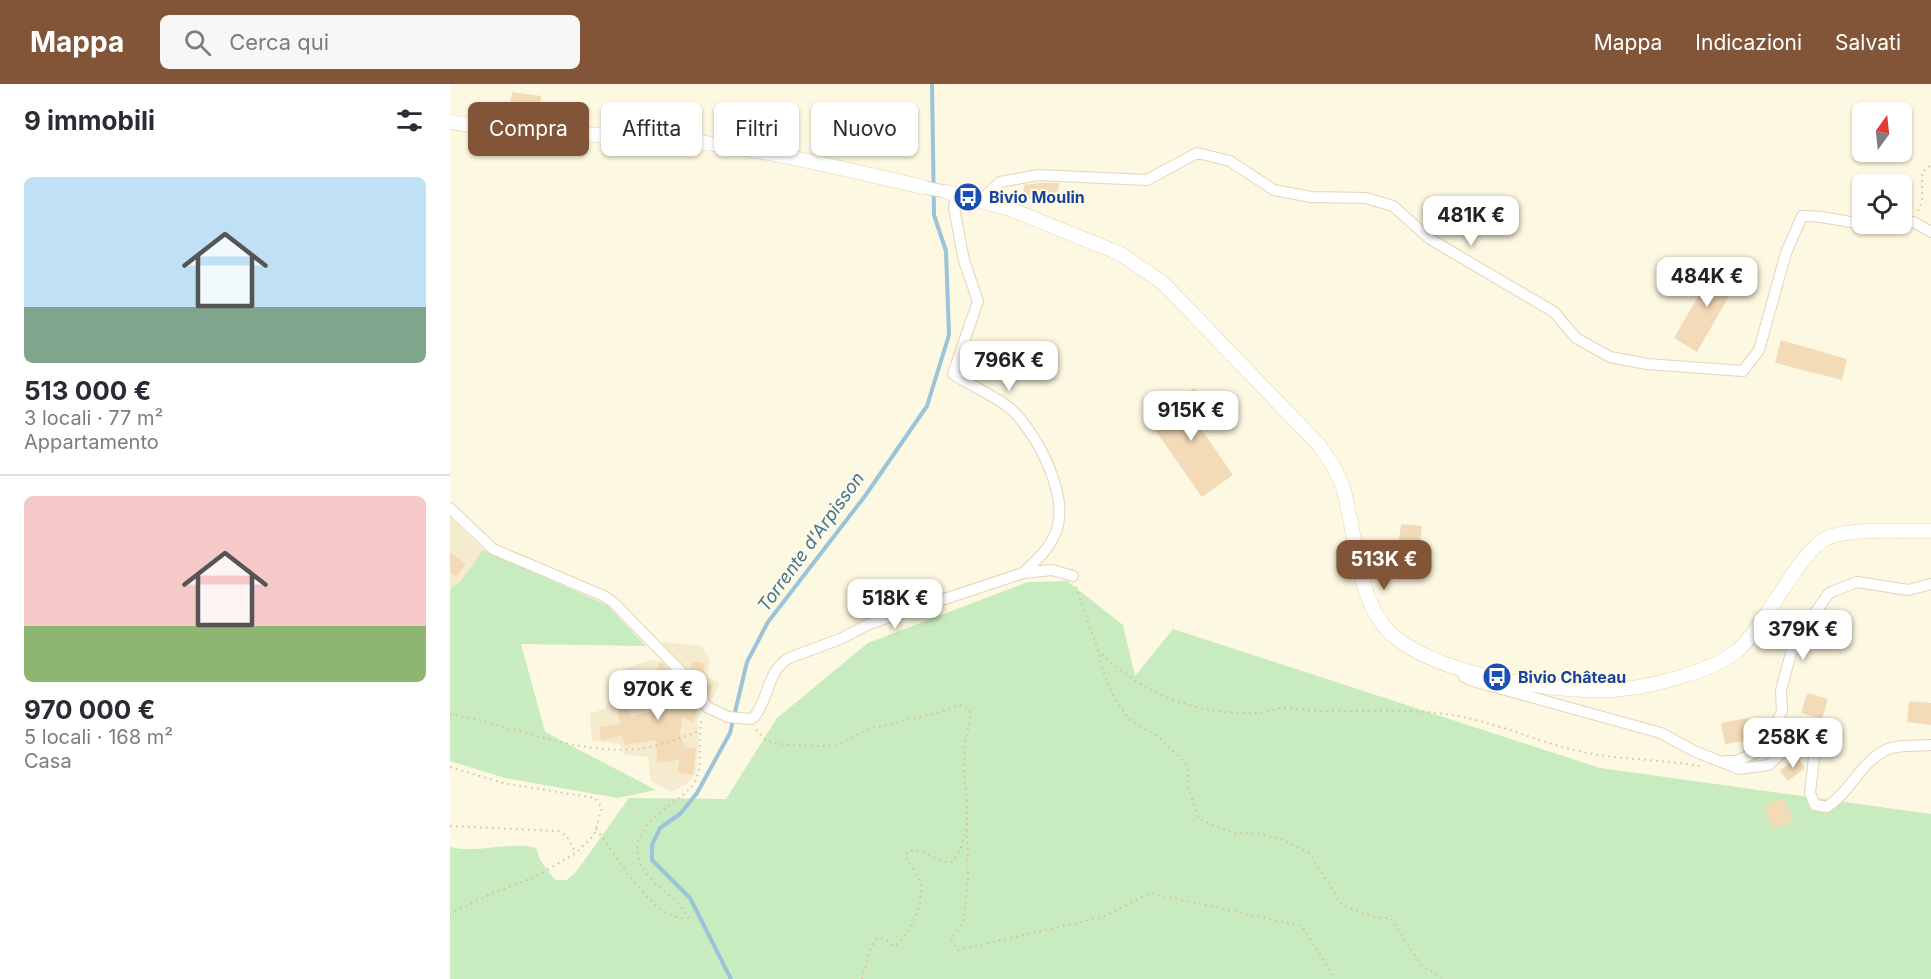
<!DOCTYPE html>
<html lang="it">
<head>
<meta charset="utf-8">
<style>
  body { margin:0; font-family:Inter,sans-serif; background:#f7f7f7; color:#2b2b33; height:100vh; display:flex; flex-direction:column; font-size:22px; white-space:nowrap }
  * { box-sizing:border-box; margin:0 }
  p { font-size:20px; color:#7c7c81 }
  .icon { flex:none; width:33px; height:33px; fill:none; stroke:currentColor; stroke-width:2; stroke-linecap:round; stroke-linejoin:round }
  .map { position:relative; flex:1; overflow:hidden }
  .drawer { display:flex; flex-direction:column; background:#fff; width:450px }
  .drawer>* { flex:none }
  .guide { position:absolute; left:18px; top:18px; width:570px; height:54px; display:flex; gap:12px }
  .needle { width:39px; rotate:15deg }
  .fabs { position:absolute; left:1402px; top:18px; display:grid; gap:12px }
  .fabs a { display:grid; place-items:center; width:60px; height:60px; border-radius:9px; background:#fff; box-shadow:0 2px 4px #0004; font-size:30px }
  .price { position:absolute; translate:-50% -51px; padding:0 14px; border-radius:12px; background:#fff; color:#222; font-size:20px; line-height:39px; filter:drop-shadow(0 2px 3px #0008) }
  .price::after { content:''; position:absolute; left:50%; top:36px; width:18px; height:14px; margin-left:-9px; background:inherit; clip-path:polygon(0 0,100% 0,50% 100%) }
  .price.active { background:#825539; color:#fff }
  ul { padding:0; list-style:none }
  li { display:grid; align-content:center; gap:12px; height:318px; padding:0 24px }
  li+li { border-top:2px solid #e1e1e2 }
  li span { display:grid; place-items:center; height:186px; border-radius:9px; color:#555 }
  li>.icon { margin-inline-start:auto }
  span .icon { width:108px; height:108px; fill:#fffc; stroke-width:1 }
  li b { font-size:26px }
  h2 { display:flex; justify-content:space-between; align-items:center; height:72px; padding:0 24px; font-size:26px }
  .pill { padding:0 21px; border-radius:9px; background:#fff; box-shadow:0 2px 4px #0004; font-size:21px; line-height:54px }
  .pill.active { background:#825539; color:#fff }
  header { display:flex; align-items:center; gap:36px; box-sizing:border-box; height:84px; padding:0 30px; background:#825539; color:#fff }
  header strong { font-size:28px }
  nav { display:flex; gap:33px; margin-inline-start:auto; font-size:21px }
  .search { width:420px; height:54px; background:#f7f7f7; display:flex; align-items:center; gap:15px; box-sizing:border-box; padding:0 21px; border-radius:9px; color:#7c7c81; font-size:22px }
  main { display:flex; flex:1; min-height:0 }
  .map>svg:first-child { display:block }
  .residential { fill:#f5ebcf }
  .green { fill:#c8ebbf }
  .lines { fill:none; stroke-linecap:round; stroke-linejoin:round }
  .stream { stroke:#9bc3d9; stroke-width:4 }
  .building { fill:#f4dbb7 }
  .minor-casing { stroke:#e2d5bc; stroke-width:12 }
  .tertiary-casing { stroke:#e2d5bc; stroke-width:14 }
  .secondary-casing { stroke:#e4d5b7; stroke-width:15 }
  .path { stroke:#d8bf9b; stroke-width:2; stroke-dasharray:1.5 4.5; stroke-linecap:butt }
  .minor { stroke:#fff; stroke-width:10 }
  .tertiary { stroke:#fff; stroke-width:12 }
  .secondary { stroke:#fff; stroke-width:14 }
  .labels { text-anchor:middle; stroke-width:4.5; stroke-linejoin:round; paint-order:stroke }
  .transit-label { font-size:16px; font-weight:bold; fill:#164399; stroke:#fffae8; text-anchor:start }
  .water-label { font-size:18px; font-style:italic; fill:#427591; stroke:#fffae8 }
</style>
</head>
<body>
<header>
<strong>Mappa</strong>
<div class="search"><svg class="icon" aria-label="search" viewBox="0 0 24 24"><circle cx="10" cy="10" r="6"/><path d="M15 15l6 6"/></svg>Cerca qui</div>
<nav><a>Mappa</a><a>Indicazioni</a><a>Salvati</a></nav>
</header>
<main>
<section class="drawer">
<h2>9 immobili<svg class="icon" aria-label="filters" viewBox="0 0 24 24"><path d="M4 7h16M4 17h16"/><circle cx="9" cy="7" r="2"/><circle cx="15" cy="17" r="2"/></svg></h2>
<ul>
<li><span style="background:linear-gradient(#bfe0f5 70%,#7fa58c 0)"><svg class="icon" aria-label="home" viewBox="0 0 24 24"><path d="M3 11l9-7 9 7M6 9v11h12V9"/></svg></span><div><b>513 000 €</b><p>3 locali · 77 m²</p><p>Appartamento</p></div></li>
<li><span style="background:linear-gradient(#f6c9c9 70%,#8fb573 0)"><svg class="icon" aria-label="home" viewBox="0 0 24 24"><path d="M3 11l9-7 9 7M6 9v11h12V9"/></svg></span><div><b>970 000 €</b><p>5 locali · 168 m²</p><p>Casa</p></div></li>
</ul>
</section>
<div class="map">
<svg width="1481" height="895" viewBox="0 0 1481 895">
  <rect width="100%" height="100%" fill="#fdf8e1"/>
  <path class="residential" d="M0,432L33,466L10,498L0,505Z
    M213,558L252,562L260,577L256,593L269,599L261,617L255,615L213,563Z
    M202,576L219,579L253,621L247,638L249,665L245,691L238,699L221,708L201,697L198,673L175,671L170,660L142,657L140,630L156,624L172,585Z"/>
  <path class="green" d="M33,466L157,521L196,562L71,560L95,648L206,706L168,714L55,694L0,677V505L10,498Z
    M617,497L673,541L685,592L723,545L1150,684L1481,730V895H0V763C28,770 58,757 86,764L90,776L105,796H117L126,788L179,714L276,715L327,634L418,559L578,498Z"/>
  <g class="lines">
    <path class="stream" d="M281,895L240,814L202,776V761L210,744L230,730L247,709L280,649L297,578L318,538L415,412L477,322L499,251L496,167L484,131L482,0"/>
  </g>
  <path class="building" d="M62,8L91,12L90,24L60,20Z
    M589,99H609L607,117L573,114L574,101Z
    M1267,180L1290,193L1247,268L1224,254Z
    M1331,256L1397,275L1392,296L1325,279Z
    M744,304L762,329L747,339L783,391L752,413L698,336Z
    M951,440L972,442L967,488L945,485Z
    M0,468L16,480L6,493L0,488Z
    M243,577L255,580L251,597L263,601L259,612L240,587Z
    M208,579H212L219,586V597L229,596L233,601L248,623L243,638L232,634L230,649L235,663L246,664L243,691L228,689L229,676L207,679L206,656L175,661L172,652L151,656L149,643L170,640L168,624L164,623L168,603L184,606L179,633L205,626L204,597H207Z
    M1357,609L1378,615L1372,635L1351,629Z
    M1459,617L1481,619V641L1457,638Z
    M1298,634L1302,656L1275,660L1271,639Z
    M1347,673L1355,684L1338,697L1330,687Z
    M1334,714L1344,737L1323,745L1314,722Z"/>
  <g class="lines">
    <g class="minor-casing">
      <path id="minor" d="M506,110L504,124L514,177L528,217L503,290C521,302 546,312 562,326C588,351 621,414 605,450C599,465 585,478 573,489
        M531,116L550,98L588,91L697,96L747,69L780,77L824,106L861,113L916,114L943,122L980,155L1104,228L1126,254L1160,273L1197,280L1293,287L1309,266L1336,169L1352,132C1380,131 1408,143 1433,140
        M1452,138H1464L1481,148
        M0,424L43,465L154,512L164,519L239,596L257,623L278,633L301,635L305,632C319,614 317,587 339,574L390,555L419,540L573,489L602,486L623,492
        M1013,586L1014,593L1023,597L1211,649L1244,667L1289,685L1319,681L1353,648L1362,650L1366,656L1360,709L1365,721L1377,723C1400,708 1410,680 1434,667C1445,660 1468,662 1481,661
        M1275,677H1286L1305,669L1323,647L1332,627L1331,606L1341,569L1348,553L1379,509L1407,498L1458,506L1481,500"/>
    </g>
    <g class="tertiary-casing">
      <path id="tertiary" d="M473,103L497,108"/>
    </g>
    <g class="secondary-casing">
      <path id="secondary" d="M0,38C69,51 139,49 209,54C299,61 385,83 473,103
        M497,108L560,125L671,170L713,199L868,360C878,374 889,389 894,407C905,447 907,508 933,541C972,590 1103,609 1163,606C1197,604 1261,588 1287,567C1316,542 1348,468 1377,454C1403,443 1453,448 1481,447"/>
    </g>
    <path class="path" d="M1468,127L1472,117V88L1481,81
      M626,503L648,566L652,585L665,616L682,638L710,654L737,681L739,706L749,735L785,750L802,748L831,755L859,769L892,821L922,832L941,835L972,882L994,895
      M648,566C691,609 742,630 803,629C815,629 827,623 839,624C849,624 860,627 870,627C915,628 958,624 1002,631C1045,638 1086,657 1128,667C1168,676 1209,675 1250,682
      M0,630C59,640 126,671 187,665C207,663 230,654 249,647
      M306,646L317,657L335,661L376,662L392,659L415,646L491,628L509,621L518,624L521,632L515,658L514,692L517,717L518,796L514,836L501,855L508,866L653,833L700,809L852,842L885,895
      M0,683L53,699L145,714L152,724L144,751L126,769L87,792L43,809L0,830
      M0,742L108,747L116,751L126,769
      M146,745C166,769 201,838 238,834C234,818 198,800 190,779C173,734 240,719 247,693C253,674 247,653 252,634
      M412,895L421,863L426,855L434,854L443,862L447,860C462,846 475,819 470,798C468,790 460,781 456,773L458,767C477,764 488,780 502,778L510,767L517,739"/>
    <use href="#minor" class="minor"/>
    <use href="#tertiary" class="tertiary"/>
    <use href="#secondary" class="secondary"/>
  </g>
  <defs>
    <g id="bus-disc" transform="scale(1.5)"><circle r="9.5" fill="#1a4fb4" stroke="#fffae8"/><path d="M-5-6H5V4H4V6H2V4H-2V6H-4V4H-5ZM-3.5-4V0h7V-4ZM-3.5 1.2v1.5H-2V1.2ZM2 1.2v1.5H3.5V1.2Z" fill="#fff"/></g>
  </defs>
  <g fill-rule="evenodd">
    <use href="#bus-disc" x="518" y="113"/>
    <use href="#bus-disc" x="1047" y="593"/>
  </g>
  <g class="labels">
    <g class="transit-label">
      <text x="539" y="119">Bivio Moulin</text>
      <text x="1068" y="599">Bivio Château</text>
    </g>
    <g class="water-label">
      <text transform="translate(361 458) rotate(-54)" y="6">Torrente d'Arpisson</text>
    </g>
  </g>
</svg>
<div class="fabs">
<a><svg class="needle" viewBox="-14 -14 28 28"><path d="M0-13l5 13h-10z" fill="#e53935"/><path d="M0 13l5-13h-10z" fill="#7c7c81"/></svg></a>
<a><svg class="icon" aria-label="locate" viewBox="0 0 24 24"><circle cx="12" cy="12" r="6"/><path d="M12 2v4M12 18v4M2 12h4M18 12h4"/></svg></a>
</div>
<b class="price" style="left:1021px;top:163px">481K €</b>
<b class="price" style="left:1257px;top:224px">484K €</b>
<b class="price" style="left:559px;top:308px">796K €</b>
<b class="price" style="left:741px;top:358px">915K €</b>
<b class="price active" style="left:934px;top:507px">513K €</b>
<b class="price" style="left:445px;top:546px">518K €</b>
<b class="price" style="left:1353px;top:577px">379K €</b>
<b class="price" style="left:208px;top:637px">970K €</b>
<b class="price" style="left:1343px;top:685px">258K €</b>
<div class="guide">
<a class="pill active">Compra</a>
<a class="pill">Affitta</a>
<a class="pill">Filtri</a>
<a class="pill">Nuovo</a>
</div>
</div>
</main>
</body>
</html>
